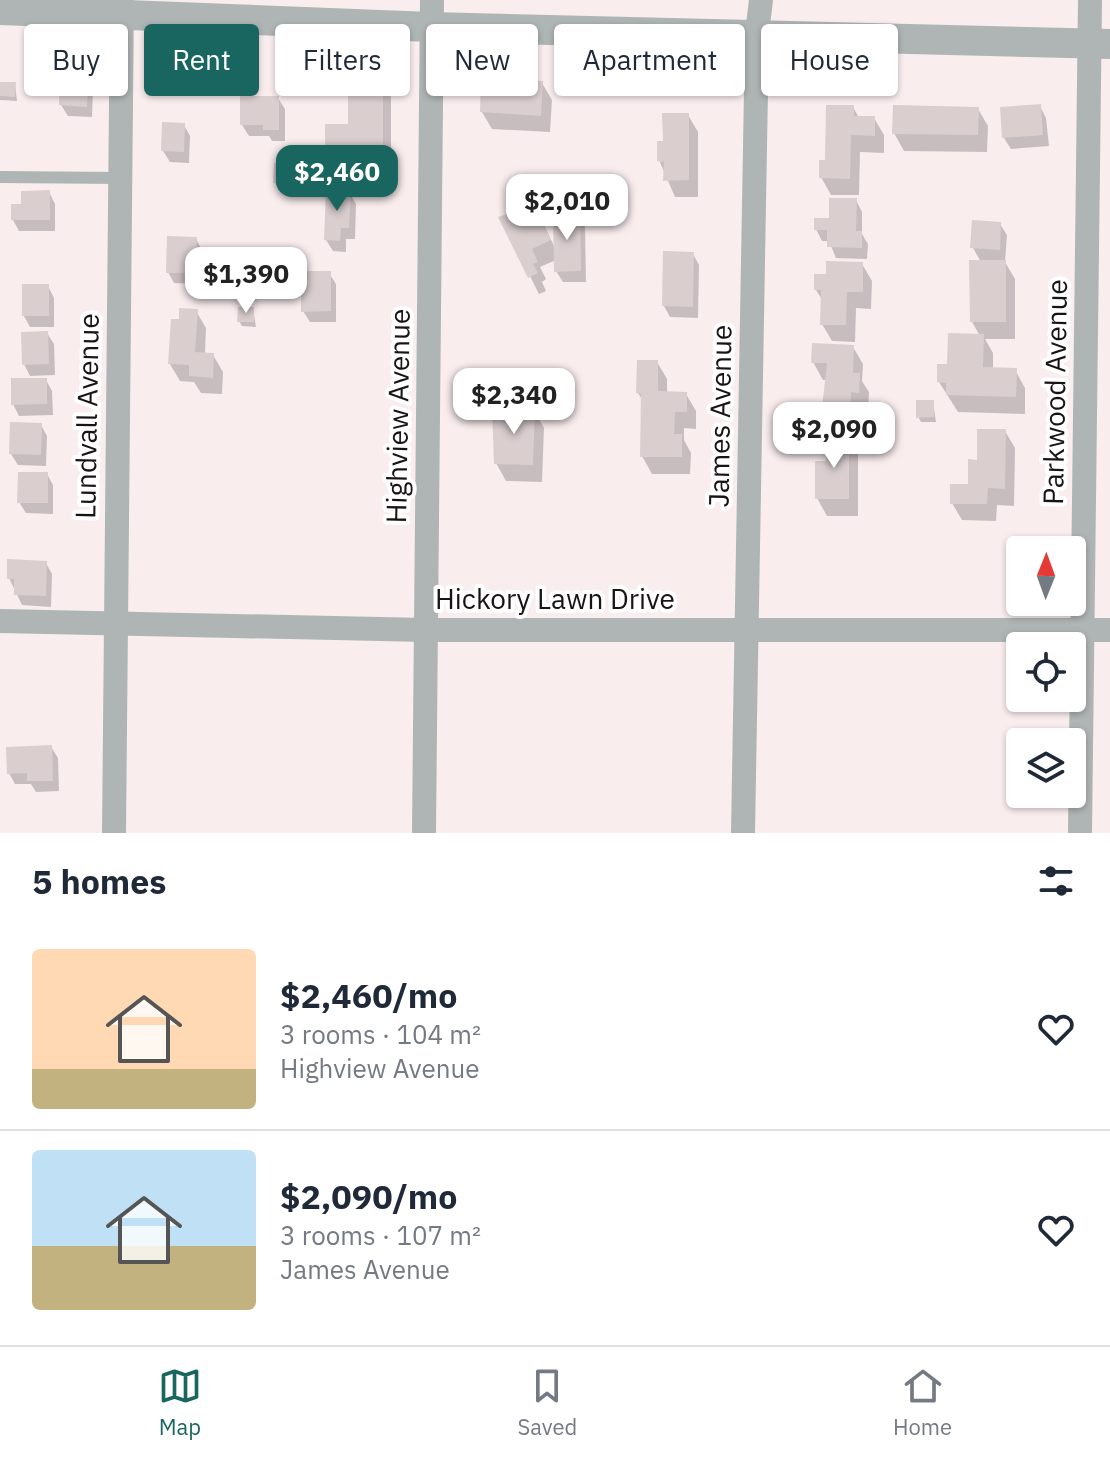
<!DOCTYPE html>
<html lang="en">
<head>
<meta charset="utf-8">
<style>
  body { margin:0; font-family:"IBM Plex Sans",sans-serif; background:#f6f6f7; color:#1f2937; height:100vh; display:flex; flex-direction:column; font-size:30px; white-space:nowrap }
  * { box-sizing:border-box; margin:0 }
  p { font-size:26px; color:#747a83 }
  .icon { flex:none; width:44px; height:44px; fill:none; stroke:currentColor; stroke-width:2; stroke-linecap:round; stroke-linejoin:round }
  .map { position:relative; height:833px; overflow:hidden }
  .details { display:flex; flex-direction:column; background:#fff; flex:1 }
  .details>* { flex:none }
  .guide { position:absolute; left:24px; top:24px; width:1062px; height:72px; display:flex; gap:16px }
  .needle { width:52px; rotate:1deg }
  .buttons { position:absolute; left:1006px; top:536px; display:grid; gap:16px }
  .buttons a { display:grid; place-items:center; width:80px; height:80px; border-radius:8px; background:#fff; box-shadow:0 2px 6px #0004; font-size:40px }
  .price { position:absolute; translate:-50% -68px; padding:0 18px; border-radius:16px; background:#fff; color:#222; font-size:26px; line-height:52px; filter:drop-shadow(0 2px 4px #0008) }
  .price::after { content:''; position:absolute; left:50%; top:48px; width:24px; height:18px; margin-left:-12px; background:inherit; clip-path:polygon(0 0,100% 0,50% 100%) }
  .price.active { background:#19655f; color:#fff }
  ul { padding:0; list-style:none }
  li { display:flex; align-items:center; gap:24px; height:200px; padding:0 32px }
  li+li { border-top:2px solid #e0e1e3 }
  li span { display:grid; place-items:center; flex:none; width:224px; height:160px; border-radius:8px; color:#555 }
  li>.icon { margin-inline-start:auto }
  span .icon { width:96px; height:96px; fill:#fffc; stroke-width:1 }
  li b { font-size:34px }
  h2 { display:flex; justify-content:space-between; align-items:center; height:96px; padding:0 32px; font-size:34px }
  .tag { padding:0 28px; border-radius:8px; background:#fff; box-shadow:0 2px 6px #0004; font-size:28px; line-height:72px }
  .tag.active { background:#19655f; color:#fff }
  .tab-bar { display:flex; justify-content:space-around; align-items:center; height:112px; border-top:2px solid #e0e1e3; background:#fff; font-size:22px; color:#747a83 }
  .tab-bar a { display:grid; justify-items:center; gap:4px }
  .tab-bar .active { color:#19655f }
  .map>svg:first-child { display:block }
  .shadow { fill:#0003 }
  .building { fill:#dacecf }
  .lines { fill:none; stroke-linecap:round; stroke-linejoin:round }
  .service { stroke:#afb5b4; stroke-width:12 }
  .minor { stroke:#afb5b4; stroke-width:24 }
  .tertiary { stroke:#afb5b4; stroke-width:30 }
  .labels { text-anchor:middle; stroke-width:8; stroke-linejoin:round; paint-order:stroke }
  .street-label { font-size:28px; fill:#181314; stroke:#fff }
</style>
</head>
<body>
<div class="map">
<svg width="1110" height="833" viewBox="0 0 1110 833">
  <rect width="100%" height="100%" fill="#faedee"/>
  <path class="shadow" d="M86,76L93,88L92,117L68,116L61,105Z
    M381,80L391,97V166H337L327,149L350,126Z
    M542,83L552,100L550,132L492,129L482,112Z
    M0,84H15L17,101L0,100Z
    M278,98L285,109V141H272L269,136H249L242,125Z
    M1040,106L1046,118L1049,146L1011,149L1004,138Z
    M853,107L859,118H874L884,135V153L860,152L859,195H831L821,177Z
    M978,109L988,126L987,152L904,151L894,133Z
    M688,115L698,132V197H675L659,160L665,143Z
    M184,125L190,136L189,163L170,162L163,151Z
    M294,166L295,189L278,188L275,183Z
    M49,192L55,204V231H19L13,220L23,206Z
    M349,192L356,204L355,239H346V252L333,251L326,240Z
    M856,200L862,212V234L868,244L867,259L836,258L829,241H822L816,229Z
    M578,215L585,227L586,282H563L556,271V260L540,267L546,279L542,282L546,291L539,294L501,218L544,225L556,250Z
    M1000,224L1007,235L1005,262L1015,279V339H985L993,353V370H1015L1025,388V414L958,412L939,382L949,366L980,336L972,322L981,262L973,248Z
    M196,239L202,250L201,284L174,283L168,272Z
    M693,254L699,265L698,318L670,317L664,306Z
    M862,264L872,281L871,309L856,308L855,342L832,341L822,324L823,301L816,290L828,276Z
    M329,273L336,284V322H310L303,311Z
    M48,286L54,298V327H30L24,316Z
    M253,309L256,327L242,326L239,321Z
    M196,311L206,328L205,354L213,355L223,372L222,394L201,393L194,382L180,381L170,364L181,321Z
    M47,333L54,344L55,375L30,376L24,364Z
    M853,347L863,364L862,381L869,392L868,409H860L859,435L846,434L858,455V516H827L817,498L835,437L823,416L827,380H823L813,362Z
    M657,362L667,379V393L686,394L696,411V429L684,428V440L691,453L690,474H652L642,456L643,401L638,393Z
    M46,380L52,391L53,415L19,416L13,404Z
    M933,402L936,422H921L918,417Z
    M534,410L544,428L542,482L506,481L496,463Z
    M41,425L47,436L46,466L18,465L11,454Z
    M1005,431L1015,448L1014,506L997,505L996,521L962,520L952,503L970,486L979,462Z
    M47,474L53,485V514L26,513L19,502Z
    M46,563L52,574L51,607L22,605L9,578Z
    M51,747L58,758L59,791L36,792L31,784H15L9,773Z"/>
  <path class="building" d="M60,73L88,74L87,107L59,105Z
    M348,77L383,78V149H325V124H348Z
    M481,78L543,81L541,116L480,112Z
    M0,82H16L15,97L0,96Z
    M240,96H279V130H263V125H240Z
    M1041,104L1043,135L1002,138L1000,107Z
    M826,105H854V116H875V136L851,135L850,179L819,178V160H825Z
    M893,105L979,107L978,135L892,134Z
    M662,113H689V180L663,181L664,162L657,161V141H663Z
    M162,122L185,123L184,152L161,151Z
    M274,163L295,164L294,184L273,183Z
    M50,190V220H11V204H21V191Z
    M326,190H351L349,228H341L340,241L324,240Z
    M829,198H857L856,231H862V248L827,247V230H814V218H829Z
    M535,205L551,240L532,249L538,262L533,264L538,273L528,278L498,217Z
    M580,213L581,271L554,272L553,214Z
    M972,220L1001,222L1000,250L970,248Z
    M167,236L197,237L196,273H166Z
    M663,251L694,252L693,307L662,306Z
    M969,260H1006V322H970Z
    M826,261L863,262V292H847L846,325H820L821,290H814V274H826Z
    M301,271H331V311L301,312Z
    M22,284H49V316H22Z
    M238,307H254V322H237Z
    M179,308L198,309L195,352L214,353L213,378L189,376V365L168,364L171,319H179Z
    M48,331L49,364L22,365L21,332Z
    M948,333L984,334L983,367L1017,368L1016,397L946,395V383L937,382V364H947Z
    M812,343L854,345L853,373H860L859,393L851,392L850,418L821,417L827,363H811Z
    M637,360H658V391L687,392V412H675L674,434H682V457H640L641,394L636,393Z
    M11,378H47V404L11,405Z
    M916,400H934V417L916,418Z
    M492,407L535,408L533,465L494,464Z
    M10,422L42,423L41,455L9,454Z
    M977,429H1006L1005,489L988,488L987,504H950V484H968V459L977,460Z
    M826,435L849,436V499H815V461H826Z
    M18,472H48V503H17Z
    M7,559L47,561L46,596L14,595V579H7Z
    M52,745L53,781H27V773L7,774L6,747Z"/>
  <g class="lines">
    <path class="service" d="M0,177L120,178"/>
    <path class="minor" d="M0,621L426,630H1110
      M114,833L122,0
      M424,833L432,0
      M743,833L757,33L761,0
      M1080,833L1090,0"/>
    <path class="tertiary" d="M0,10L431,27L1110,44"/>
  </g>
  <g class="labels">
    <g class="street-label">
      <text transform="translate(1055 392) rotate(-89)" y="10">Parkwood Avenue</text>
      <text transform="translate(87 416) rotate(-89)" y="10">Lundvall Avenue</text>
      <text transform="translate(398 416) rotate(-89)" y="10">Highview Avenue</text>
      <text transform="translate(720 416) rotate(-89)" y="10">James Avenue</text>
      <text x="555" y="609">Hickory Lawn Drive</text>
    </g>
  </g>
</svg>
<div class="buttons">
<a><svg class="needle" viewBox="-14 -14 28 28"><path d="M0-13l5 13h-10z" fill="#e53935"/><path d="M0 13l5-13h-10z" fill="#747a83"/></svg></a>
<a><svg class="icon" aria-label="locate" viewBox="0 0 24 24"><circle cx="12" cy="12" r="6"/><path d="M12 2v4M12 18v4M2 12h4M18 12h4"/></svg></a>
<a><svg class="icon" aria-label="layers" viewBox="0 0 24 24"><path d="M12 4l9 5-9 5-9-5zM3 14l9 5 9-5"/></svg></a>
</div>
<b class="price active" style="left:337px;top:213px">$2,460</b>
<b class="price" style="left:567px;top:242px">$2,010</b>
<b class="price" style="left:246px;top:315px">$1,390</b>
<b class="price" style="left:514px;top:436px">$2,340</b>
<b class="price" style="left:834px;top:470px">$2,090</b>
<div class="guide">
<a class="tag">Buy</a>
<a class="tag active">Rent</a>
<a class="tag">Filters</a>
<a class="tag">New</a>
<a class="tag">Apartment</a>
<a class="tag">House</a>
</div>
</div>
<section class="details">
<h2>5 homes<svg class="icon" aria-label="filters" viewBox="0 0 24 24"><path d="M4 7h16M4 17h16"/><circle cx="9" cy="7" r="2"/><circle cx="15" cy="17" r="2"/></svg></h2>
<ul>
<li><span style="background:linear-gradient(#ffd9b3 75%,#c2b280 0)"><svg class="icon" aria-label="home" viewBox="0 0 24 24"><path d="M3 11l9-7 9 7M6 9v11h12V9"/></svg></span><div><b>$2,460/mo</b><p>3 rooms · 104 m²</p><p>Highview Avenue</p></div><svg class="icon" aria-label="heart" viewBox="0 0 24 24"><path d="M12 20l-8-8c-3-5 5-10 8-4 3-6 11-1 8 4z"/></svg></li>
<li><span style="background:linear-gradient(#bfe0f5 60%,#c2b280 0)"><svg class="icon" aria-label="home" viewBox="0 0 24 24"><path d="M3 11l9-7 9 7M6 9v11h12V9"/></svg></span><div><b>$2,090/mo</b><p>3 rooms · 107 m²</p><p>James Avenue</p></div><svg class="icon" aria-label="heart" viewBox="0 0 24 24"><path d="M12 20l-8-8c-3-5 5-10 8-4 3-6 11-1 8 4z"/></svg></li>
</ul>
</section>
<nav class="tab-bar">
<a class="active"><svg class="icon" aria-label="map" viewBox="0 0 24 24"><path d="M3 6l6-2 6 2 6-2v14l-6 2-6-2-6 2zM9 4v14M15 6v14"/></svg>Map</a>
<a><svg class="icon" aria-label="saved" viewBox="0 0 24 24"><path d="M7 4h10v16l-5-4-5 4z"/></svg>Saved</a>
<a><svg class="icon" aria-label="home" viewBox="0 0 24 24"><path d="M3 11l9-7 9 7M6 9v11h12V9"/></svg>Home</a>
</nav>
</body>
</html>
